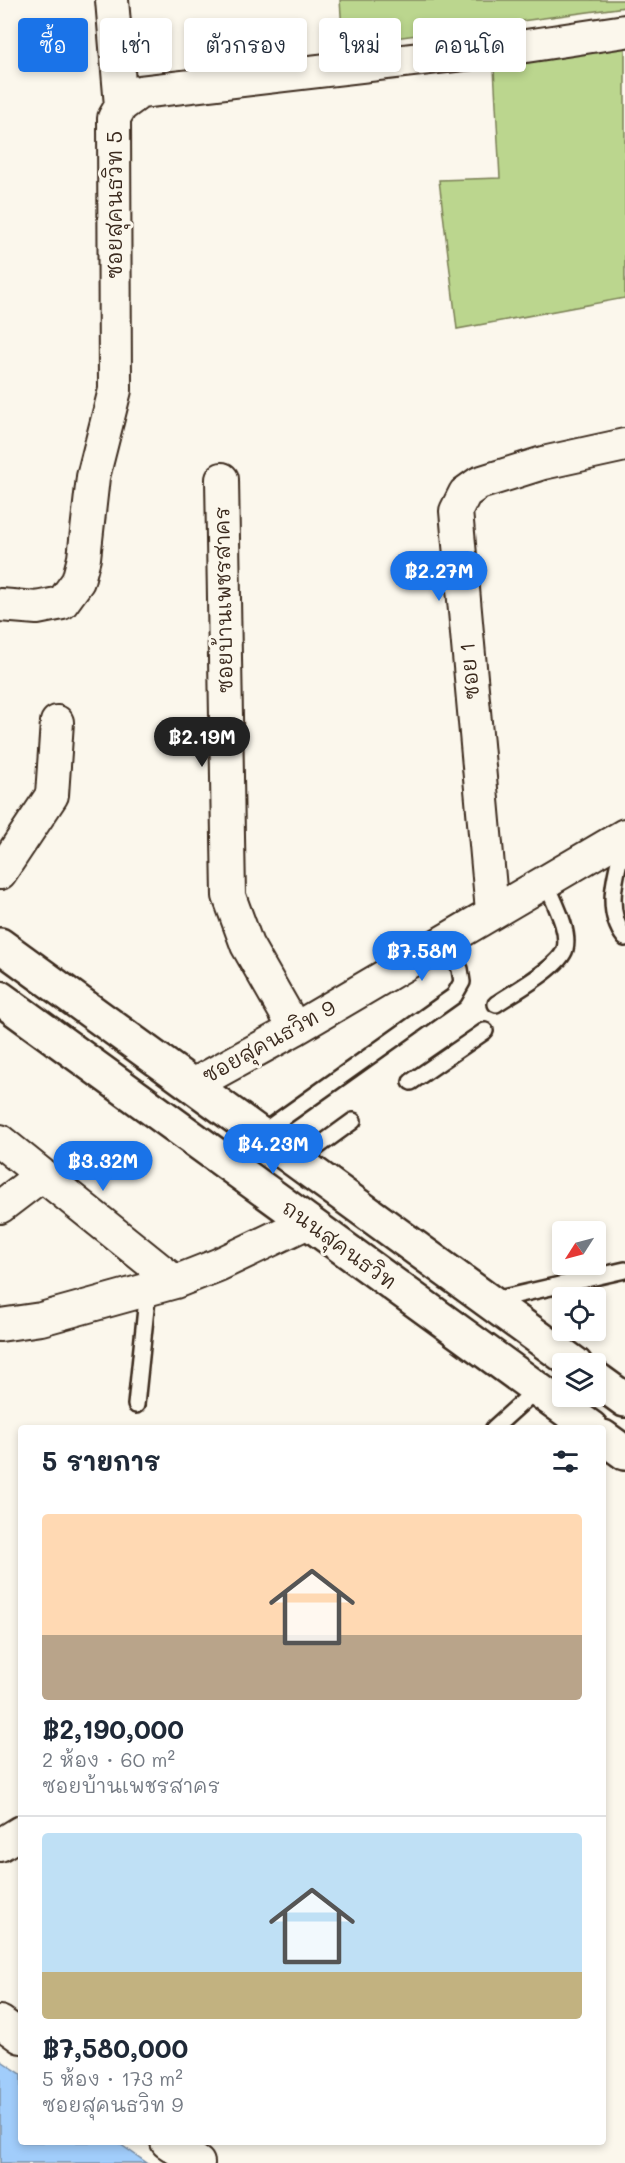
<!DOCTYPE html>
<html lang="th">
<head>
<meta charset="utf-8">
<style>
  body { margin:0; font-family:Mali,"Playpen Sans Thai",sans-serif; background:#f6f6f7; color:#1f2937; height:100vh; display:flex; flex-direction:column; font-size:22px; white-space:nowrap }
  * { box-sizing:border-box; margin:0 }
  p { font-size:20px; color:#747a83 }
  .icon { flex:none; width:33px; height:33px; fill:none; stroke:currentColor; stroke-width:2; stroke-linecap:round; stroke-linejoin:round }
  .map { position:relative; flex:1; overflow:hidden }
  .side { position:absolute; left:18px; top:1425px; width:588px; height:720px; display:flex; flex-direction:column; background:#fff; border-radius:6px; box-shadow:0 3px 9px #0003 }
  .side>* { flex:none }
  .banner { position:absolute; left:18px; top:18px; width:590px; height:54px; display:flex; gap:12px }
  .needle { width:39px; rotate:234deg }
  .controls { position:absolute; left:552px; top:1221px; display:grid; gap:12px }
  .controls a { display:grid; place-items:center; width:54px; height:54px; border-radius:6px; background:#fff; box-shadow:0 3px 9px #0003; font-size:30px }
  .price { position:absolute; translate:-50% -51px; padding:0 14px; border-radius:21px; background:#1a73e8; color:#fff; font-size:20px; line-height:39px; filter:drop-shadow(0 2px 3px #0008) }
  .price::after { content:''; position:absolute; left:50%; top:36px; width:18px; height:14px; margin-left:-9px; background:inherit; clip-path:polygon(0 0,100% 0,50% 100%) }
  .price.selected { background:#222; color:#fff }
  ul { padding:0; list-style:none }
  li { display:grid; align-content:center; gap:12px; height:318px; padding:0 24px }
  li+li { border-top:2px solid #e0e1e3 }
  li span { display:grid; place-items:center; height:186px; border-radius:6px; color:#555 }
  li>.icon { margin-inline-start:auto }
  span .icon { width:108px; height:108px; fill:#fffc; stroke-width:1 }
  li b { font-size:26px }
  h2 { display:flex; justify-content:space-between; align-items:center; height:72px; padding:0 24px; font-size:26px }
  .chip { padding:0 21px; border-radius:6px; background:#fff; box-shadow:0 3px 9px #0003; font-size:21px; line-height:54px }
  .chip.selected { background:#1a73e8; color:#fff }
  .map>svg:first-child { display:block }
  .green { fill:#bbd68e; stroke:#7b8056; stroke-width:1.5 }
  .water { fill:#a1cdfb; stroke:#788ca3; stroke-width:1.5 }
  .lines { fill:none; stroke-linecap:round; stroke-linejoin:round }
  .lane-casing { stroke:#3b2a1e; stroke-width:20 }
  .street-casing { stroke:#3b2a1e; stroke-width:36 }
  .secondary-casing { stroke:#3b2a1e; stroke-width:38 }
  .lane { stroke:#fbf7ec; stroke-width:15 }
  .street { stroke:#fbf7ec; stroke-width:32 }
  .secondary { stroke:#fbf7ec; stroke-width:33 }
  .labels { text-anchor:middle; stroke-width:6; stroke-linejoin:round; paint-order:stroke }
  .street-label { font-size:21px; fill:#3b2a1e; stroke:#fbf7ec }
</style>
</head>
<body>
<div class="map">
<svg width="625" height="2163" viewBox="0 0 625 2163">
  <rect width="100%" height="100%" fill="#fbf7ec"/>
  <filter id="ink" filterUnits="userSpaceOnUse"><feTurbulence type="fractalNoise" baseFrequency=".0167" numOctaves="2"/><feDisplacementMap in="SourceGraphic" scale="12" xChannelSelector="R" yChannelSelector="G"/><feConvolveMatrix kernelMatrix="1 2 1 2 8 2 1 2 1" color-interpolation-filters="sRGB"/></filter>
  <g filter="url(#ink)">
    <path class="green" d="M340,0H625V7L343,45Z
      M625,47V298L457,329L439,180L500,178L494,68Z"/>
    <path class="water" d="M0,2060L21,2074V2142H117L147,2163H0Z"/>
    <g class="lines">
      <g class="lane-casing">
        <path id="lane" d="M625,836C618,870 602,908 625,938
          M496,1004C512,993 560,967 565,949C570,929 553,901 546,882
          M411,1082L485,1031
          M260,1134L454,996L462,982L460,969L444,940
          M298,1161L353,1121
          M490,1301L625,1270
          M136,1405L148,1289
          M494,1428L537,1389"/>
      </g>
      <g class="street-casing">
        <path id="street" d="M112,0L121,106
          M222,479L229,896L247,945L295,1029
          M0,605L37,608L62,603L78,581L84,558L93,477L115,390L114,118L121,106L140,92L506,49L625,31
          M0,873L52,795L57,722
          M492,911L456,511L465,493L479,483L543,463L625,445
          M193,1085L295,1029L625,835
          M0,1141L175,1282
          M0,1207L42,1175
          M0,1325L41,1319L175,1282L218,1265L308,1222
          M0,1845L21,1832
          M0,2022L21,2037
          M167,2142L198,2163"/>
      </g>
      <g class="secondary-casing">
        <path id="secondary" d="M0,945L575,1364
          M0,998L591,1428
          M596,1379L625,1400
          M603,1437L625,1453"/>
      </g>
      <use href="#lane" class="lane"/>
      <use href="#street" class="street"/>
      <use href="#secondary" class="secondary"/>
    </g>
  </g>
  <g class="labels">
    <g class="street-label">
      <text transform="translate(115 205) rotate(-90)" y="7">ซอยสุคนธวิท 5</text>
      <text transform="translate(224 600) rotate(-91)" y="7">ซอยบ้านเพชรสาคร</text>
      <text transform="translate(470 671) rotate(-95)" y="7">ซอย 1</text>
      <text transform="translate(269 1042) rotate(-29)" y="7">ซอยสุคนธวิท 9</text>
      <text transform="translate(339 1245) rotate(36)" y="7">ถนนสุคนธวิท</text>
    </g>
  </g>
</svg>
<div class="controls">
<a><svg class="needle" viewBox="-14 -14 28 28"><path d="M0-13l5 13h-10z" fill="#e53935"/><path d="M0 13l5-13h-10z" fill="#747a83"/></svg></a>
<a><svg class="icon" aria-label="locate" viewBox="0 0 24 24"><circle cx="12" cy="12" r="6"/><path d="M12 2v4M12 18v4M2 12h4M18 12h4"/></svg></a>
<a><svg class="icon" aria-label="layers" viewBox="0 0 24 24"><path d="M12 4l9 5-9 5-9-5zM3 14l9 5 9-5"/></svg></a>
</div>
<b class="price" style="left:439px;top:602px">฿2.27M</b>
<b class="price selected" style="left:202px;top:768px">฿2.19M</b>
<b class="price" style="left:422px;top:982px">฿7.58M</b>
<b class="price" style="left:273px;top:1175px">฿4.23M</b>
<b class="price" style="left:103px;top:1192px">฿3.32M</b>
<div class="banner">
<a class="chip selected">ซื้อ</a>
<a class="chip">เช่า</a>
<a class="chip">ตัวกรอง</a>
<a class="chip">ใหม่</a>
<a class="chip">คอนโด</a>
</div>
<section class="side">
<h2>5 รายการ<svg class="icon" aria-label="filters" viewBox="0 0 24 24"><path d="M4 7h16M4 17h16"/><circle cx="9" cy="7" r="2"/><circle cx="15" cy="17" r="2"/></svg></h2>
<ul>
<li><span style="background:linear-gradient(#ffd9b3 65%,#b9a48a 0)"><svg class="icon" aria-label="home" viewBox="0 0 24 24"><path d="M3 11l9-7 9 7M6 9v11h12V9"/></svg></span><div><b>฿2,190,000</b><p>2 ห้อง · 60 m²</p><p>ซอยบ้านเพชรสาคร</p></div></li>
<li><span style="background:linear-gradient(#bfe0f5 75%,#c2b280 0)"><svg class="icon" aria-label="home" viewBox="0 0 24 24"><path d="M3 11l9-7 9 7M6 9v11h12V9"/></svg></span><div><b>฿7,580,000</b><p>5 ห้อง · 173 m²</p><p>ซอยสุคนธวิท 9</p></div></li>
</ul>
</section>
</div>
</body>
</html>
